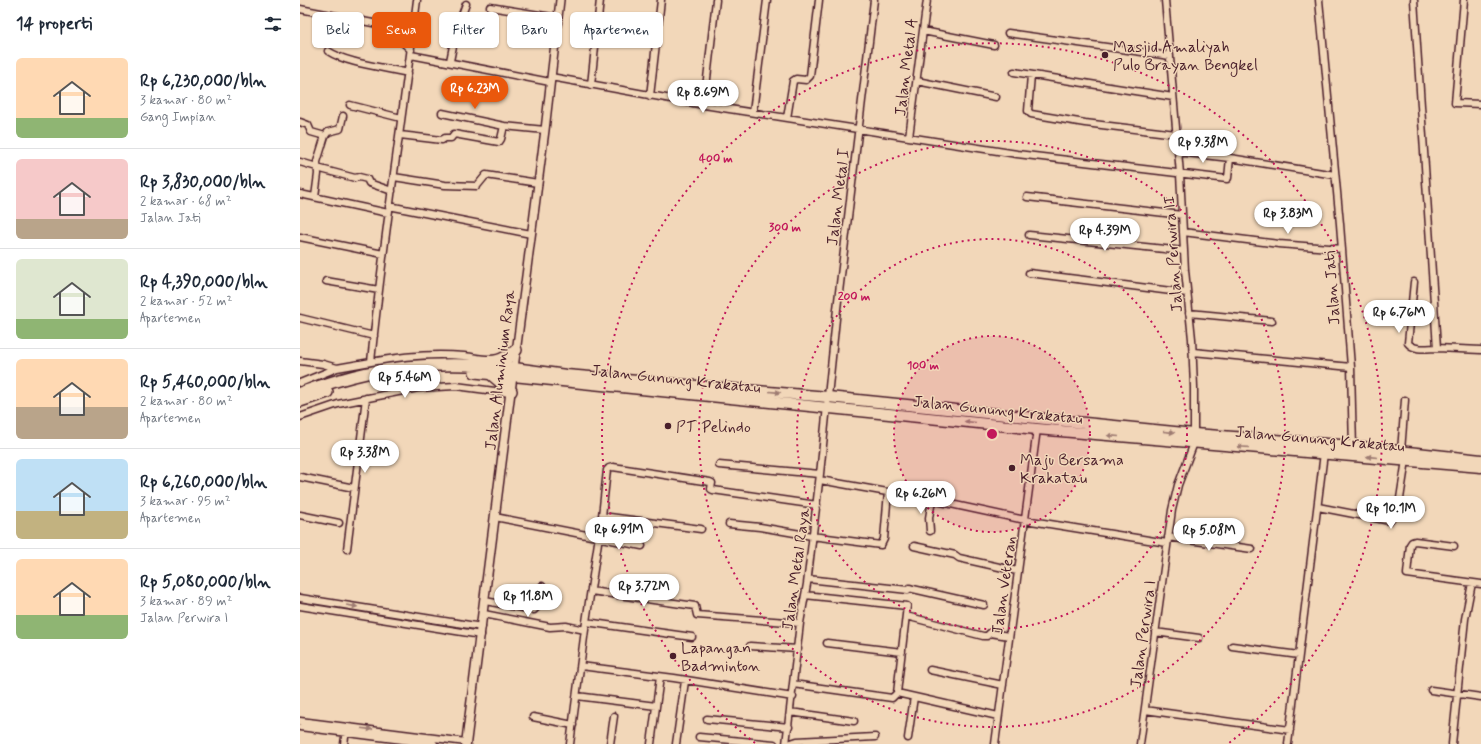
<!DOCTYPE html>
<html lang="id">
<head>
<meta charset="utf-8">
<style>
  body { margin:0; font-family:Mynerve,sans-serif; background:#f2f2f3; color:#1f2937; height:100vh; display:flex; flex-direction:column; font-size:15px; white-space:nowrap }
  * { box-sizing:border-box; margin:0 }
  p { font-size:13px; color:#747a83 }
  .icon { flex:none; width:22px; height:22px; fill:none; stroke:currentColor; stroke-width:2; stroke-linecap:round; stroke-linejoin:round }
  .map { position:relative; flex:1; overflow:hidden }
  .drawer { display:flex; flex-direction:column; background:#fff; width:300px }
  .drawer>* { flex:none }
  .top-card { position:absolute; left:12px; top:12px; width:380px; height:36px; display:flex; gap:8px }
  .price { position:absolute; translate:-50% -34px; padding:0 9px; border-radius:14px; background:#fff; color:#222; font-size:13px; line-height:26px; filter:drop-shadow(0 1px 2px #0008) }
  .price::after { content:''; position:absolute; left:50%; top:24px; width:12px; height:9px; margin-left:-6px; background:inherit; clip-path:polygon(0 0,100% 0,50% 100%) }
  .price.on { background:#ea580c; color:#fff }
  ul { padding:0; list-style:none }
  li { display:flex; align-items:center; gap:12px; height:100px; padding:0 16px }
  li+li { border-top:1px solid #e0e1e3 }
  li span { display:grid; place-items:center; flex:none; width:112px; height:80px; border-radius:6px; color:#555 }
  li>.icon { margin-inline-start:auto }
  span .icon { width:48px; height:48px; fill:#fffc; stroke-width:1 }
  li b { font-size:17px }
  h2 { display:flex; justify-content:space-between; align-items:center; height:48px; padding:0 16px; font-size:17px }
  .chip { padding:0 14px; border-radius:6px; background:#fff; box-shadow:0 1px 3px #0004; font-size:14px; line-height:36px }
  .chip.on { background:#ea580c; color:#fff }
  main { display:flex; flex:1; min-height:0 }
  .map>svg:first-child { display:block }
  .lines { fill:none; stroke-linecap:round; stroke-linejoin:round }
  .minor-casing { stroke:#4a1f2b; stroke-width:9 }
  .tertiary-casing { stroke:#4a1f2b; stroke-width:10 }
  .secondary-casing { stroke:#4a1f2b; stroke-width:11 }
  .trunk-casing { stroke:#4a1f2b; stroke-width:13 }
  .motorway-casing { stroke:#4a1f2b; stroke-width:14 }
  .minor { stroke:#f2d7b9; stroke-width:6 }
  .tertiary { stroke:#f2d7b9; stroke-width:7 }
  .secondary { stroke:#f2d7b9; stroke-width:8 }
  .trunk { stroke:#f2d7b9; stroke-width:10 }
  .motorway { stroke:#f2d7b9; stroke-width:11 }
  .oneway { fill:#9e7b72 }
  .ring { fill:none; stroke:#c2185b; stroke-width:2; stroke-dasharray:2 4 }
  .poi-dot { fill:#4a1f2b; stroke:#f2d7b9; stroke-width:1.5 }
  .labels { text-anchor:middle; stroke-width:3; stroke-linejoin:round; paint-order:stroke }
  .poi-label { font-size:16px; fill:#4a1f2b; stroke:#f2d7b9; text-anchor:start }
  .street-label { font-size:16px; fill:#4a1f2b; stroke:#f2d7b9 }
  .centre { fill:#c2185b; stroke:#f2d7b9; stroke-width:2 }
  .ring-label { font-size:12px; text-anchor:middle; font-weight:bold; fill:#c2185b; stroke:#f2d7b9; stroke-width:3; stroke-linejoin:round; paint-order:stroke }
</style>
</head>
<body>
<main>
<section class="drawer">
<h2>14 properti<svg class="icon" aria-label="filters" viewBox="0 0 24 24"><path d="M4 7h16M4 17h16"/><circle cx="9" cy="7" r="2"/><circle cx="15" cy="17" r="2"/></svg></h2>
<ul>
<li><span style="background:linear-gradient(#ffd9b3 75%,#8fb573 0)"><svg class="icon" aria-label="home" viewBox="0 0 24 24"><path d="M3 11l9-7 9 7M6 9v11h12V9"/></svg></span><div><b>Rp 6,230,000/bln</b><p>3 kamar · 80 m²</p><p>Gang Impian</p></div></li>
<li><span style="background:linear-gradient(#f6c9c9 75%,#b9a48a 0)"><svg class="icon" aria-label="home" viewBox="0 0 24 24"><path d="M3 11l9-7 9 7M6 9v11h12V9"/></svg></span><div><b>Rp 3,830,000/bln</b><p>2 kamar · 68 m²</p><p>Jalan Jati</p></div></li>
<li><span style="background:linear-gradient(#dfe7d0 75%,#8fb573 0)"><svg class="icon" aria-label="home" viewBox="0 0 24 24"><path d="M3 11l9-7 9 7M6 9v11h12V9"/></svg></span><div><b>Rp 4,390,000/bln</b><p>2 kamar · 52 m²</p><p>Apartemen</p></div></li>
<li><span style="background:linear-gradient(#ffd9b3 60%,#b9a48a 0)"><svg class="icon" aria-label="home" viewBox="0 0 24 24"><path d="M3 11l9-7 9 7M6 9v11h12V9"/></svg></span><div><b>Rp 5,460,000/bln</b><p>2 kamar · 80 m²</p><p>Apartemen</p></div></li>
<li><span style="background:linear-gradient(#bfe0f5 65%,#c2b280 0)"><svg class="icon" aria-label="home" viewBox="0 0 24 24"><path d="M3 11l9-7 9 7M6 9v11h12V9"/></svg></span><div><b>Rp 6,260,000/bln</b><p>3 kamar · 95 m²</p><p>Apartemen</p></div></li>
<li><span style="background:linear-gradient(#ffd9b3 70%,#8fb573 0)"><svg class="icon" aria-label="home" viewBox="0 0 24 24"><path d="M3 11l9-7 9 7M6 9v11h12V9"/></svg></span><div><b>Rp 5,080,000/bln</b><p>3 kamar · 89 m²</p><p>Jalan Perwira I</p></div></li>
</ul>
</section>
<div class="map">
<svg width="1181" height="744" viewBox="0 0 1181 744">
  <rect width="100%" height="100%" fill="#f2d7b9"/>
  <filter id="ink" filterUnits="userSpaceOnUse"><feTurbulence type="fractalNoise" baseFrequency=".025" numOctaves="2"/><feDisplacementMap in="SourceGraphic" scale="8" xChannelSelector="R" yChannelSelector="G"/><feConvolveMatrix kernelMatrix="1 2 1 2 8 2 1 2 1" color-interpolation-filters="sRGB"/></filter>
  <g filter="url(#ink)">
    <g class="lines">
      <g class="minor-casing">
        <path id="minor" d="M1019,0L1040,224L1051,367L1053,449
          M1114,0L1137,348L1181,350
          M1164,0L1155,103L1181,104
          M190,7L258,18
          M0,9L78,24L88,29L111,50
          M623,31L694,45
          M708,33L870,56
          M28,51C48,64 84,67 108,73
          M111,55L250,82
          M150,61L156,31L166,4
          M714,72L873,97
          M731,75L728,111L731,114L785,123L876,134
          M251,77L404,105L717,154L927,179L928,178L930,158
          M617,81L696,97
          M291,85L300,0
          M350,96L361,0
          M50,105L101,118
          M404,105L416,0
          M453,112L467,0
          M142,113L204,126
          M487,118L493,81L496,79L506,80L510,76L519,0
          M0,122L8,125L11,132L25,136
          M100,135L142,140L145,138H151L154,134L199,142L201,139L204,126L245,130
          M609,137L627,0
          M878,152L930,158L1035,175
          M0,162L17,167
          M17,168L55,178L59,177L67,179L69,183L92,191
          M94,177L145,185L177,186L186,175L238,183
          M0,194L88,213
          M15,197L18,174L17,162L25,136L28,132L40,129L43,116
          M727,197L882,215
          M89,206L231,234
          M883,232L979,244L1042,249
          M729,235L884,251
          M0,237L83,254
          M729,273L887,293
          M26,281L79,290
          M1114,282L1108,343C1114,351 1128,348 1137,348
          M889,313L972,321
          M0,318L74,336
          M893,352L1051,367
          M0,361L23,364L37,368
          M71,362C102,356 132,353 164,356C176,357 193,363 204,355
          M0,383L37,368L71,362C83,241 102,121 117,0
          M0,417L38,404L118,388L156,386L210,393
          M1101,451L1105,400
          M419,465L520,474
          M0,477L54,488
          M520,480L632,500L725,520L867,543
          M1018,507L1090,521L1099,505L1106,460
          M0,515L39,523
          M302,516L401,529
          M195,517L342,546
          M429,524L460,527L512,536L581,545L584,539L588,492
          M630,531L629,518L632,500
          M868,537L952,549
          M614,546L655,555L659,558L717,571
          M1154,546L1115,541L1112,542L1110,545L1107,574L1181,584
          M47,549L66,398
          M508,579L608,590L610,588L613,589L684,605
          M291,591L395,606L397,615L500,623
          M505,595L607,606L597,693
          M0,598L182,627
          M185,601L234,610L238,606L242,586
          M0,606L181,635
          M184,614L250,627L266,626L285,630
          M606,616L683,636H687L690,633L709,636
          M286,622L392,637
          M855,632L899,638
          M527,643L602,652
          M450,646L498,649
          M932,646L999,655
          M281,666L374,678L493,697
          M630,670L703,685
          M493,684L592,698L597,693
          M1131,690L1181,697
          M597,693L698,716
          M277,696L356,706
          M845,710L990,730
          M490,712L554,721
          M233,717L273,725
          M407,719L489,727
          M0,721L166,742
          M0,727L134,744
          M399,737L474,744
          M608,738L614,697
          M44,744L46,730
          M270,744L286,622L302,516L307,470L309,468L313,467L410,482L412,483L411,489L413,490L517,505
          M310,744L314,716
          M351,744L360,677
          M376,744L385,681
          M486,744L500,623L507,584L520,474L537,309L574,0
          M488,744L497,741L575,737
          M695,744L737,429
          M840,744L872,510L878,485L894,443V387L892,339L885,270L880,174L865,0
          M988,744L1024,453
          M1152,744L1165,619L1172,583"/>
      </g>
      <g class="tertiary-casing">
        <path id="tertiary" d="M214,368L245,130L260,0"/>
      </g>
      <g class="secondary-casing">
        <path id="secondary" d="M166,744L213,372"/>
      </g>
      <g class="trunk-casing">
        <path id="trunk" d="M214,368L266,375L528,397L894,434L1053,446L1181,460
          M213,376L737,429L1181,467"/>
      </g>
      <g class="motorway-casing">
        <path id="motorway" d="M195,366L204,361L216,350
          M175,372L213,376
          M191,374L211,391
          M0,393C22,385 44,378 67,373C114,363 166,363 214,368
          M0,401L27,392"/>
      </g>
      <use href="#minor" class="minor"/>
      <use href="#tertiary" class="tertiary"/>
      <use href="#secondary" class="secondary"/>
      <use href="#trunk" class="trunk"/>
      <use href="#motorway" class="motorway"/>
    </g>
    <defs><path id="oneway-solid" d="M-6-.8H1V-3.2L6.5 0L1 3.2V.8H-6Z"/></defs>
    <g class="oneway">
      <use href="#oneway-solid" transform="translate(475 392) rotate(5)"/>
      <use href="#oneway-solid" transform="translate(670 422) rotate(-174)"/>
      <use href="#oneway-solid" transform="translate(869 432) rotate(5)"/>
      <use href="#oneway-solid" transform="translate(813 436) rotate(-175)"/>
      <use href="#oneway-solid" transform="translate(943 447) rotate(-176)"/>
      <use href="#oneway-solid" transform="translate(1072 457) rotate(-175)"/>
      <use href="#oneway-solid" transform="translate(52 606) rotate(9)"/>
      <use href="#oneway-solid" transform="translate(67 729) rotate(7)"/>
    </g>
  </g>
  <circle cx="692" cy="434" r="98" fill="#c2185b" fill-opacity=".12"/>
  <g class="ring">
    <circle cx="692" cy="434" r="98"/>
    <circle cx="692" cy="434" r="195"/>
    <circle cx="692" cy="434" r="293"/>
    <path d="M455 743A390 390 0 1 1 929 743"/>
  </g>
  <g class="poi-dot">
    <circle cx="805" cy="55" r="4"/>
    <circle cx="368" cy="426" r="4"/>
    <circle cx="712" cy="468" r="4"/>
    <circle cx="373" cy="656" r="4"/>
  </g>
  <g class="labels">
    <g class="poi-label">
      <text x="813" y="52">Masjid Amaliyah<tspan x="813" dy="18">Pulo Brayan Bengkel</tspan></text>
      <text x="376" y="432">PT Pelindo</text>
      <text x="720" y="465">Maju Bersama<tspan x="720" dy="18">Krakatau</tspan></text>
      <text x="381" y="653">Lapangan<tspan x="381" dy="18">Badminton</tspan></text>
    </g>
    <g class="street-label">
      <text transform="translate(605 67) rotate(-83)" y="6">Jalan Metal A</text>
      <text transform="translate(537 197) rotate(-83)" y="6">Jalan Metal I</text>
      <text transform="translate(872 254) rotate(-94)" y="6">Jalan Perwira II</text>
      <text transform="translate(1031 288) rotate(-94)" y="6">Jalan Jati</text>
      <text transform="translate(199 370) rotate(-83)" y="6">Jalan Aluminium Raya</text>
      <text transform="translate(376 378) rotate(6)" y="6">Jalan Gunung Krakatau</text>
      <text transform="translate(698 409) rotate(6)" y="6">Jalan Gunung Krakatau</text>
      <text transform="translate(1020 438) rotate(5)" y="6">Jalan Gunung Krakatau</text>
      <text transform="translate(495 569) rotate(-82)" y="6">Jalan Metal Raya</text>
      <text transform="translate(703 585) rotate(-82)" y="6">Jalan Veteran</text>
      <text transform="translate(842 634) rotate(-82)" y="6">Jalan Perwira I</text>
    </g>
  </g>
  <circle cx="692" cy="434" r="6" class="centre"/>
  <g class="ring-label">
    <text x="416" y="162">400 m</text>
    <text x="485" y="231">300 m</text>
    <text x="554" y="300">200 m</text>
    <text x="623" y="369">100 m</text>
  </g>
</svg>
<b class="price on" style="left:175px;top:110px">Rp 6.23M</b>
<b class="price" style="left:403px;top:114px">Rp 8.69M</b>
<b class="price" style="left:903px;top:164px">Rp 9.38M</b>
<b class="price" style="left:988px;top:235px">Rp 3.83M</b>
<b class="price" style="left:805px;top:252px">Rp 4.39M</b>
<b class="price" style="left:1099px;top:334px">Rp 6.76M</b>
<b class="price" style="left:105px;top:399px">Rp 5.46M</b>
<b class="price" style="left:65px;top:474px">Rp 3.38M</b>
<b class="price" style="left:621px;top:515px">Rp 6.26M</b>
<b class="price" style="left:1091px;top:530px">Rp 10.1M</b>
<b class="price" style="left:319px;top:551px">Rp 6.91M</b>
<b class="price" style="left:909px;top:552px">Rp 5.08M</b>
<b class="price" style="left:344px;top:608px">Rp 3.72M</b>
<b class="price" style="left:228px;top:618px">Rp 11.8M</b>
<div class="top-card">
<a class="chip">Beli</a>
<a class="chip on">Sewa</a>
<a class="chip">Filter</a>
<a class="chip">Baru</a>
<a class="chip">Apartemen</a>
</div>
</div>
</main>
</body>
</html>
